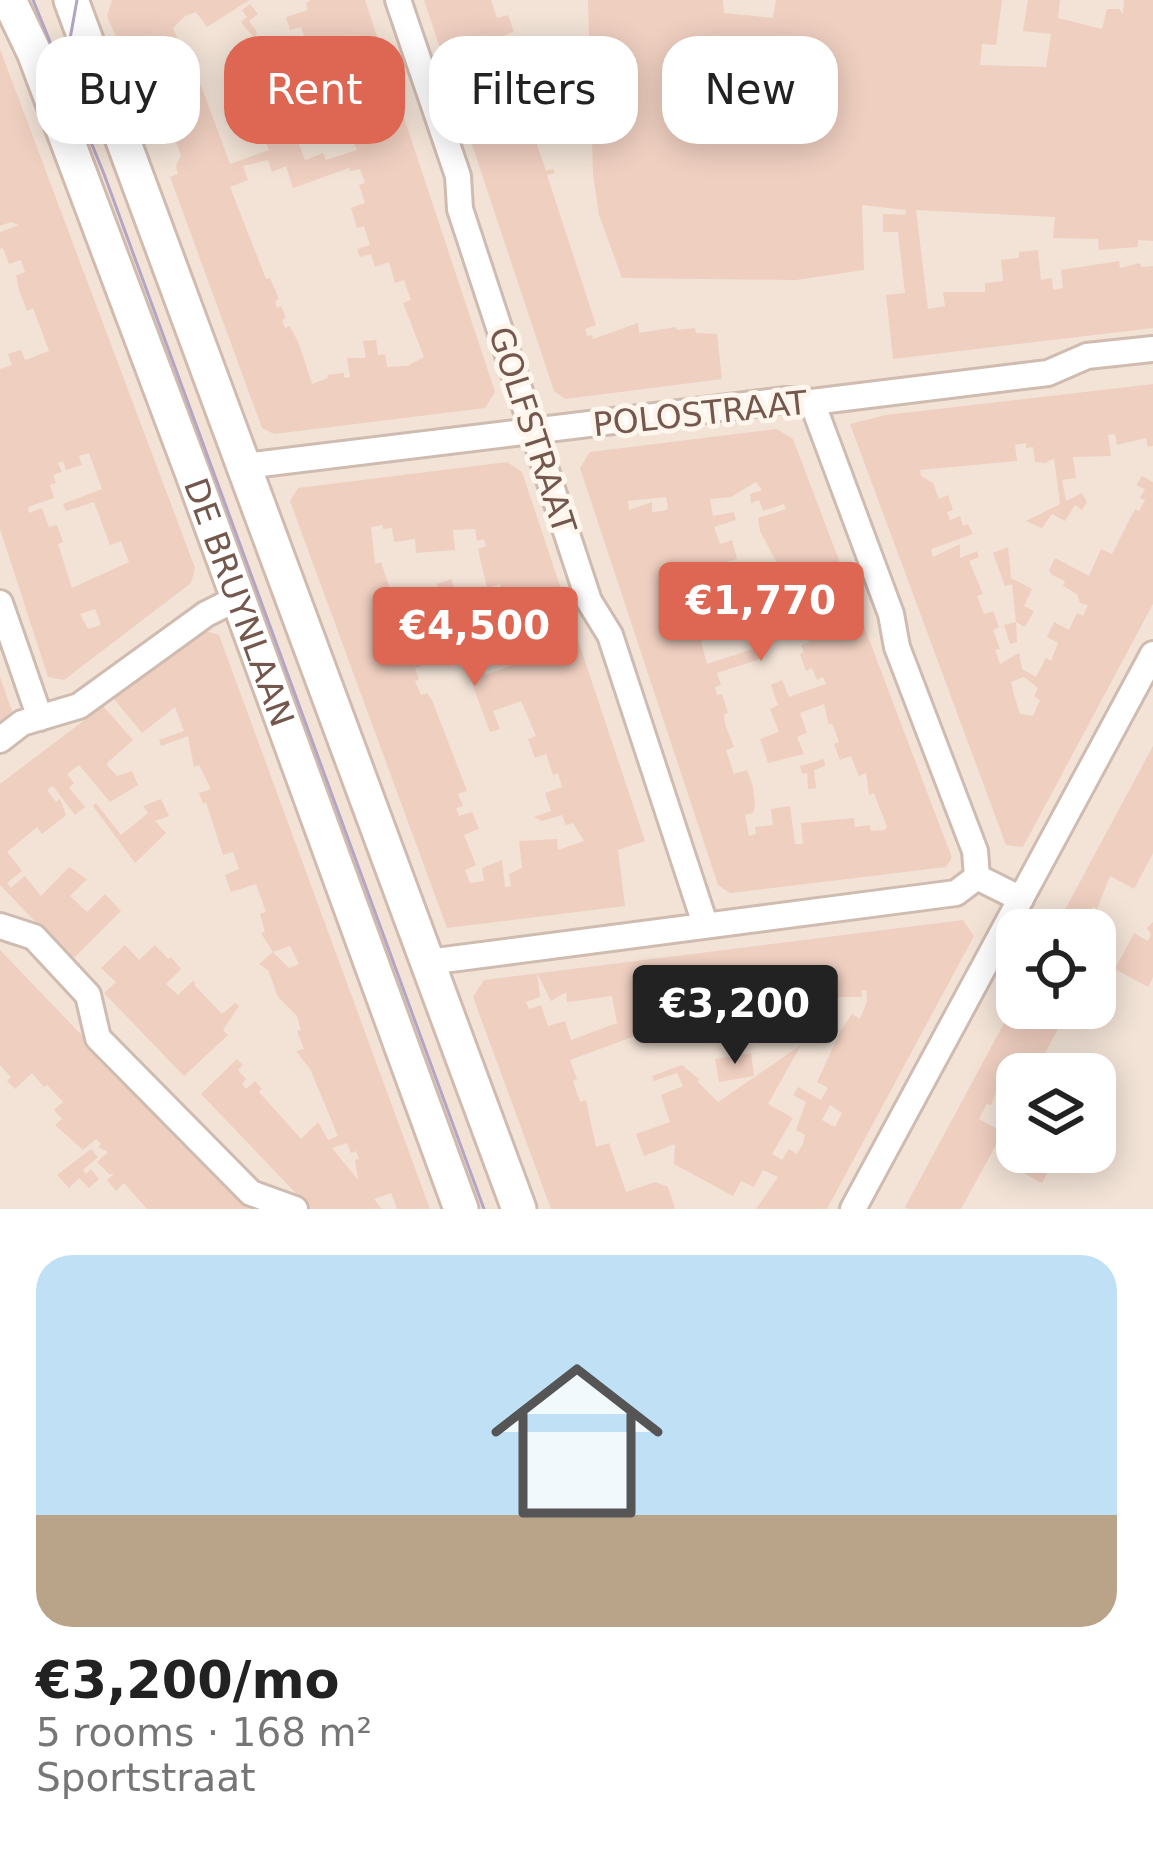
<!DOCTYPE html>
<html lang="en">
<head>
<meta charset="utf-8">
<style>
  body { margin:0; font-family:"DejaVu Sans",sans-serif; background:#f2f2f2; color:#222; height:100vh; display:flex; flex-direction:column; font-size:45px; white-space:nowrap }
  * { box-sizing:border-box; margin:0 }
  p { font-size:39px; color:#767676 }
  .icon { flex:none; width:66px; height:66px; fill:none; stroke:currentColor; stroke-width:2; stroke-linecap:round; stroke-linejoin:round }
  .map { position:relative; height:1209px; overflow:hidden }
  .drawer { display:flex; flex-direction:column; background:#fff; flex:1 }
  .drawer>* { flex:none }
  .top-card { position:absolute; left:36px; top:36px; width:1083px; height:108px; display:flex; gap:24px }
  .fabs { position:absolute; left:996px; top:909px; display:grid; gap:24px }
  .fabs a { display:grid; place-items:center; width:120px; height:120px; border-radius:24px; background:#fff; box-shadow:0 6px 30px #0003; font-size:60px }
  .price { position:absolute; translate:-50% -102px; padding:0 27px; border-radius:12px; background:#de6753; color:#fff; font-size:39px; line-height:78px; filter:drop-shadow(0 3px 6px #0008) }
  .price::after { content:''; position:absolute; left:50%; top:72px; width:36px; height:27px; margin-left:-18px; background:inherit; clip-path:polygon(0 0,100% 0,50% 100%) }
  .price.active { background:#222; color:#fff }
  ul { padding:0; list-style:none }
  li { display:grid; align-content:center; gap:24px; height:636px; padding:0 36px }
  li span { display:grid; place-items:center; height:372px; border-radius:36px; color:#555 }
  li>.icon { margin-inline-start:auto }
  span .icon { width:216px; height:216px; fill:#fffc; stroke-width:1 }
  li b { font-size:51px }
  .pill { padding:0 42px; border-radius:36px; background:#fff; box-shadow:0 6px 30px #0003; font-size:42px; line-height:108px }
  .pill.active { background:#de6753; color:#fff }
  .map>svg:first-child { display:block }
  .residential { fill:#f2e3d6; fill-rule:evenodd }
  .building { fill:#efcfc0; fill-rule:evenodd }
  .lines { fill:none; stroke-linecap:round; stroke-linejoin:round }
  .street-casing { stroke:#cfbbb0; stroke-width:30 }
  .secondary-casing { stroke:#d1bbae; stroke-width:39 }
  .street { stroke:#fff; stroke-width:24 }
  .secondary { stroke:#fff; stroke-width:33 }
  .tram { stroke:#b4a5c5; stroke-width:3 }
  .labels { text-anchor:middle; stroke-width:10; stroke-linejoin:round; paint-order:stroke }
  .street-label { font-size:33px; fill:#74574d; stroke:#fef6ed }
</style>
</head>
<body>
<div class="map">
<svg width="1153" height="1209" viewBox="0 0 1153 1209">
  <rect width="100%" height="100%" fill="#fbf2e7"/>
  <path class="residential" d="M0,0H1153V1209H0ZM1017,930H1095V1008H1017ZM1017,1074H1095V1152H1017Z"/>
  <path class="building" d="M112,0H249L207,27L196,12L185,16L173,28L178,40L162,46L164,53L129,67L107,16Z
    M311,0H365L495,392L485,408L274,434L262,428L170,177L178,174L176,166L181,155L167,119L156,114L153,106L146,109L142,101L199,80L230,164L269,150L237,66L307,44L301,27L290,30L286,17L308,10L306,3ZM355,102L358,110L316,123L320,135L333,131L337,142L351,137L357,150L326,160L323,153L305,160L291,123L283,126L279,113L309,103L313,116ZM268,160L272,172L286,166L293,188L349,168L350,171L360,169L365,183L359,185L365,203L351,208L357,228L364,226L370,245L357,249L360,257L371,254L375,267L389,262L395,283L404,280L411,300L403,303L424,357L407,366L387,367L385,354L378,355L376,340L363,341L366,358H347L350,377L344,378V373L327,375L328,378L312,384L299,344L290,326L285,328L282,320L286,318L281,306L277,308L275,301L279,299L270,278L266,279L230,187L248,180L243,166Z
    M424,0H491L497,18L508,15L514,32L505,35L516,72L527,68L533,86L506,95L512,113L516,111L519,129L565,113L571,131L536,142L546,171L553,169L555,173L547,175L596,325L585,329L587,336L592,335L593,339L638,323L639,333L676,327L677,330L695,328L696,333L717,334L722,379L565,399L554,391Z
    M588,0H723L724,13L773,18L776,0H1002L996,45L982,44L980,65L1046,67L1051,34L1023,31L1028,0H1060L1058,18L1102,29L1107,9H1119L1123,14L1124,0H1153V241L1138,240V247L1099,250L1098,239L1053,238L1055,217L916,210L928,309L945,306L943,292H985V283L1003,281L1001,260L1019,258V252L1038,250L1041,280L1052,278L1053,290L1063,288L1061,270L1119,261L1120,268L1140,263L1141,267L1153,266V328L893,359L886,295L905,293L898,232H883V214L905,215L906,210L862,205L864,270L796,280L622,278L599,215L593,175Z
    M250,4L258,14L249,21L257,32L255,39L241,22L247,17L242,10Z
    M0,49L195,568L191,583L64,680L48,677L0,529V369L12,365L8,354L21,350L25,360L49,351L33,308L27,311L19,290L16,275L25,272L21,260L9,264L3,248L0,249V232L19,225L11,222L0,226ZM89,453L102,489L63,504L66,511L94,502L110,545L121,541L129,562L72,588L58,544L63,542L57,525L49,527L42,508L29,513L28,507L54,498L50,485L56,483L53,475L62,472L58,463L63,461L66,470L82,465L79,456ZM95,609L101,625L88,629L80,614Z
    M1153,384V446L1148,447L1146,438L1117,445L1115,434L1108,435L1111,456L1073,457L1076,478L1062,480L1066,501L1082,493L1087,502L1082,510L1075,505L1065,521L1052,514L1042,528L1026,521L1060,504L1054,458L1046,463L1035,462L1033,447L1026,448V443L1015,445L1017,461L920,470L921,476L933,483L939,499L948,495L953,510L947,512L950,520L960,516L963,526L968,524L973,534L931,549L933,557L960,544V558L977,551L979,557L969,561L983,594L977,596L984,614L993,611L999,627L993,630L1000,649L995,650L1000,664L1019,653L1022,669L1036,677L1046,658L1051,661L1058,643L1047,637L1054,622L1069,630L1077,613L1083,616L1088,605L1080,603L1077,594L1063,586L1065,581L1052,575L1049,570L1055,558L1089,576L1101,549L1112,554L1135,509L1139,511L1145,500L1140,498L1145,489L1136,485L1142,476L1153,482V604L1023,847L1006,845L850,424L886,415ZM1024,677L1038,688L1034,696L1040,700L1033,716L1020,714L1014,695L1011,682Z
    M777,429L793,439L952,858L946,867L730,893L718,885L580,468L590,452ZM756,482L762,490L750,494L751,503L759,500L763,511L784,504L786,509L758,518L760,531L778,565L769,568L776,585L786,593L791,614L787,616L788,620L800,617L809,642L801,645L804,652L800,654L806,671L812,668L817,680L823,677L826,684L789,697L782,680L771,685L778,705L770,709L779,732L760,739L768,763L804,754L797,737L807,733L800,713L824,704L829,725L832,723L839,742L834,744L840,760L851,756L859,776L866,773L869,795L874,793L887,827L884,830L871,831L870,825L855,827L854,818L801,823L803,844H795L790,806L771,809L773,825L755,827L756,834L749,836L745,815L753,813L755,807L753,787L747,770L734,774L726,750L734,747L725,724L724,714L728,713L722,694L717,695L715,687L721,685L717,673L760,659L756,648L707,664L701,641L710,638L709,633L704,618H696L689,598L700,594L695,577L727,567L726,562L737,559L732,540L720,544L714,527L736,520L734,512L713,516L710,499L731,497ZM666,497L668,509L663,511L652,512V502L629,510L628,501Z
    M507,462L522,472L645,841L618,850L625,906L447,928L290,501L298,488ZM382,525L383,529L392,528L394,542L415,539L416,553L455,550L453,530L475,529L477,541L484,539L486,546L478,549L487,588L500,584L502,592L509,622L504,624L511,645L530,640L535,657L485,675L479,656L464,662L490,732L500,729L493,711L521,701L536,736L528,739L535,758L546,754L553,775L558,773L562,787L545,793L551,811L534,817L542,821L562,815L566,825L573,823L584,841L558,850L557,839L519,841L522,868L509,874L511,886L505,887L502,860L482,868L484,881L470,883L465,870L476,865L464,835L479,829L472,812L459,816L456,808L463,806L458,794L467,791L432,700L427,693L421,695L415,681L419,680L415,668L421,667L418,658L397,666L392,655L415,649L406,626L420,621L418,613L404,618L397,598L383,603L381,596L387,593L385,587L389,586L381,562L375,564L371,527Z
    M1008,547L1011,578L1032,589L1024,606L1034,611L1025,627L1016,622L1017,642L1010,644L1004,625L1016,622L1012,584L1005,586L993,553Z
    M737,578L743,597L749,595L755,612L744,616L732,580Z
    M451,579L466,617L442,626L435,606L444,603L437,584Z
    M766,628L771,645L757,650L751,634Z
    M202,630L219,635L430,1209H397L391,1193L374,1199L382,1209H311L201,1094L237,1059L243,1065L238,1070L246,1079L242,1084L246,1089L255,1081L262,1089L259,1092L301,1139L318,1122L328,1140L338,1136L310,1069L296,1051L304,1049L297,1031L301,1030L297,1016L278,997L268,970L259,964L273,952L261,933L265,932L260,914L266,912L256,884L231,892L225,875L239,869L233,852L223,855L206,802L203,804L199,793L211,789L199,765L194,767L188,736L161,746L159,740L184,731L175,707L142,733L113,698ZM290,946L299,964L289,968L273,952ZM347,1143L351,1153L356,1151L359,1159L355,1160L358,1180L332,1148Z
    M0,677L13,714L0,728Z
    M103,706L133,740L106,764L117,776L132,771L138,785L110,802L79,765L67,774L74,783L69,788L85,807L75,815L53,786L47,790L56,802L60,799L66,815L42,834L37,827L7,852L22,871L7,883L11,888L25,876L41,896L69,867L87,879L70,896L87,912L105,894L121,911L72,960L0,885V784Z
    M1153,746V853L1134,889L1110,876L1097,909L1093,907L1085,922L1108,935L1095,959V930H1054Z
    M824,759L825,766L814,770L816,788L808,789L807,773L802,774L800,766Z
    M161,799L169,816L155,821L166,833L135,863L93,806L96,803L121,835L148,813L143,806Z
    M963,920L974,936L827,1209H756L778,1177L763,1170L754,1187L741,1181L733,1196L674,1164L675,1144L644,1156L636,1134L670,1122L661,1095L683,1086L677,1073L654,1081L652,1076L682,1065L700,1080L697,1081L718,1102L801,1045L768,1104L793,1118L772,1154L782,1160L789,1149L797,1154L803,1144L805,1135L796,1130L806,1102L793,1095L798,1087L821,1100L828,1088L817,1082L841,1030L852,1014L860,1019L867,1001L866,990H861L862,997H829L830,1002L824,1003L818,994L811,995L810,988L803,989L806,1010H787L786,1000L777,1001L766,1007L768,1022L757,1023L756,1017L746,1018L742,983L731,984L733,997L707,1001L709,1012L690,1015L692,1025L655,1030L653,1018L635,1020L643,1033L570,1060L577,1079L573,1081L580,1102L586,1100L596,1147L609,1143L626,1192L655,1182L668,1187L675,1209H551L473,997L484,980ZM537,973L551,1001L566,992L567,1002L612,996L617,1023L571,1040L565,1021L548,1026L541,1005L529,1009L526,1002L540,997ZM830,1105L842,1113L835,1127L822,1120Z
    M1153,922V977L1148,987L1115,969L1134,933L1148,941L1151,934L1147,928Z
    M125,945L139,960L155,945L168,959L171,957L181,969L166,984L178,995L194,980L195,986L222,1014L235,1003L239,1006L223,1030L228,1035L184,1076L104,993L116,982L101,968Z
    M0,950L249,1209H147L124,1183L116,1191L107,1180L114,1174H109L97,1162L108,1152L98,1147L101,1144L96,1139L83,1150L55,1125L62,1119L54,1110L63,1102L47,1085L44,1087L32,1073L15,1089L7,1081L11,1077L0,1065Z
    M1017,999V1008H1069L1034,1074H1017V1079L1004,1072L991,1105L987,1104L979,1119L1003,1132L961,1209H908L905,1207Z
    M751,1053L754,1076L719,1082L715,1059Z
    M91,1149L98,1157L83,1170L86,1174L91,1169L99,1179L89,1188L79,1178L69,1188L57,1175Z
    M1016,1152H1059L1042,1183L1009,1165Z"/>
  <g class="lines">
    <g class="street-casing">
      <path id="street" d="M398,0L458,176L460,209L589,601L610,635L705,924
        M812,402L891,614L897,647L975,851L977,877
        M245,466L786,400L812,402L1048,373L1087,356L1153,349
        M0,603L40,718
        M0,740L22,723L79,706L206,614L238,598
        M977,877L1021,899
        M0,926L34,937L88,995L98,1038L251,1193L295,1209
        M428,962L956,893L977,877
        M853,1209L1153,654"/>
    </g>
    <g class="secondary-casing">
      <g id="secondary">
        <path id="s1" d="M9,0L34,52L192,472L461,1209"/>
        <path d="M71,0L519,1209"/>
      </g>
    </g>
    <use href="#street" class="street"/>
    <use href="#secondary" class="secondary"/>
    <path class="tram" d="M33,0L104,174L484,1209
      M77,0L70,39L78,72"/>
  </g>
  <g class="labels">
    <g class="street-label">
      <text transform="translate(700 413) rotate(-6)" y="12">POLOSTRAAT</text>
      <text transform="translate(533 430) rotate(72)" y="12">GOLFSTRAAT</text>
      <text dy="12" stroke="none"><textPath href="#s1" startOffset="645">DE BRUYNLAAN</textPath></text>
    </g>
  </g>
</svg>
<div class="fabs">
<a><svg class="icon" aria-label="locate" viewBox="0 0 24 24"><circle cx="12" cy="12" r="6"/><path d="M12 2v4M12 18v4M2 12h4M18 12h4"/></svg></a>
<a><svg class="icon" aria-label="layers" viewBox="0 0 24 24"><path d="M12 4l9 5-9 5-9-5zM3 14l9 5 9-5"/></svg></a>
</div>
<b class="price" style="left:761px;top:664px">€1,770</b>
<b class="price" style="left:475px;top:689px">€4,500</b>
<b class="price active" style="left:735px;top:1067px">€3,200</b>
<div class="top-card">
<a class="pill">Buy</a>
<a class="pill active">Rent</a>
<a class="pill">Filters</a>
<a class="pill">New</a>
</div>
</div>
<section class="drawer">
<ul>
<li><span style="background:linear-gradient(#bfe0f5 70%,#b9a48a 0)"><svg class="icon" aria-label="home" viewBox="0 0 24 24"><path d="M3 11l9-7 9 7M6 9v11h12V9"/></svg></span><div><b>€3,200/mo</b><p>5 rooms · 168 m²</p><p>Sportstraat</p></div></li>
</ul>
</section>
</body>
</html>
